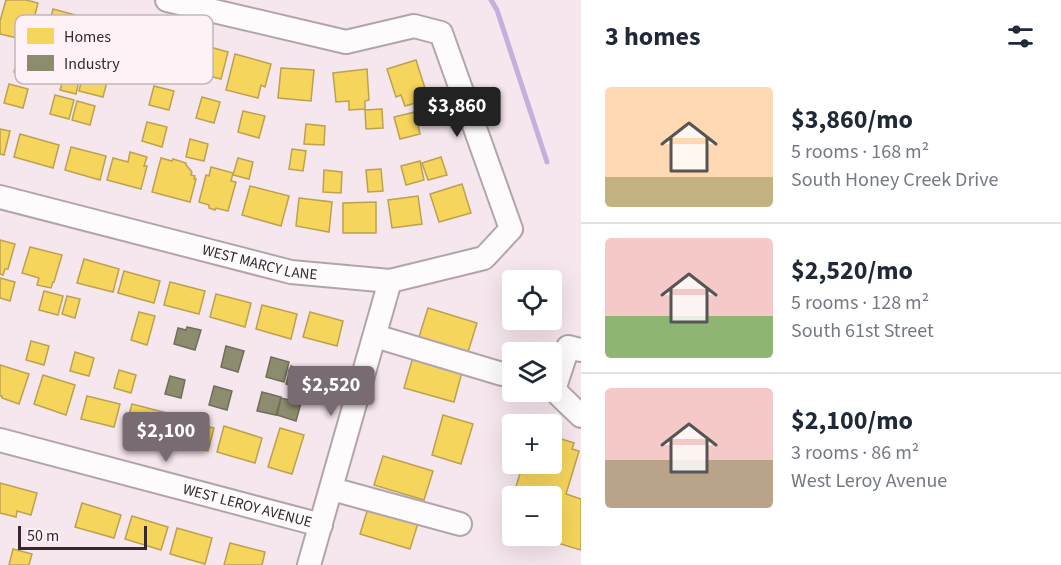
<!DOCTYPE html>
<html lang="en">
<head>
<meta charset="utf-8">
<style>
  body { margin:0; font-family:"Source Sans 3",sans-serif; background:#f6f6f7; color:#1f2937; height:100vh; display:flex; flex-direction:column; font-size:22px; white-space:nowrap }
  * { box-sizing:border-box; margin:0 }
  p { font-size:20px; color:#747a83 }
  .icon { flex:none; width:33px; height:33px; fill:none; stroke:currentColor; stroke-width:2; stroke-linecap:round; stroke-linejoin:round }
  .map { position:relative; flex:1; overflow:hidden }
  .sheet { display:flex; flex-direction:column; background:#fff; width:480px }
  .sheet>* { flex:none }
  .tools { position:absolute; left:502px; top:270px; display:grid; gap:12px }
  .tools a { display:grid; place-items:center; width:60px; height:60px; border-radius:6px; background:#fff; box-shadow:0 6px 24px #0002; font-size:30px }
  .scale { position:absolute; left:18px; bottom:15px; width:129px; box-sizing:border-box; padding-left:6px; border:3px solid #35292f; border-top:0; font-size:16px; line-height:21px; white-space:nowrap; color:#35292f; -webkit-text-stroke:4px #fef2f7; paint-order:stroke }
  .price { position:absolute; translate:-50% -51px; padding:0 14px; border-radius:6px; background:#796b72; color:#fff; font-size:20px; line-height:39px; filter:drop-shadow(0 2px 3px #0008) }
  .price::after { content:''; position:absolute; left:50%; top:36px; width:18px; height:14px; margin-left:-9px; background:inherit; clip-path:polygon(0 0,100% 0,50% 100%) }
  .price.active { background:#222; color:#fff }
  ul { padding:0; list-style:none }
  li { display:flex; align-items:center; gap:18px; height:150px; padding:0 24px }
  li+li { border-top:2px solid #e0e1e3 }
  li span { display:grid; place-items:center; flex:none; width:168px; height:120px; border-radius:6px; color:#555 }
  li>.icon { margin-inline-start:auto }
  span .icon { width:72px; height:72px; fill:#fffc; stroke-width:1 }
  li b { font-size:26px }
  h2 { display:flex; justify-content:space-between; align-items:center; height:72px; padding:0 24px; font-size:26px }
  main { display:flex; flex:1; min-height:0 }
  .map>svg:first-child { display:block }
  .homes { fill:#f6d55c; stroke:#bca14e; stroke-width:1.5 }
  .industry { fill:#8c8c6e; stroke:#726e5b; stroke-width:1.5 }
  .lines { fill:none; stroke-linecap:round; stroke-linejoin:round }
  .stream { stroke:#c6afdd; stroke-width:5 }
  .minor-casing { stroke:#b1a5ab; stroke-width:26 }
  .minor { stroke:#fefbfc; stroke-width:22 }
  .labels { text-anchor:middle; stroke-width:6; stroke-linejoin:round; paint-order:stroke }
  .street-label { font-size:15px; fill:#35292f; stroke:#fef2f7 }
  .key { fill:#fef2f7; stroke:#c2b6bb; stroke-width:1.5 }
  .key-label { font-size:16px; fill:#35292f }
</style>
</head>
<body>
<main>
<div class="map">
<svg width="581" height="565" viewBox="0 0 581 565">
  <rect width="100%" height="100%" fill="#f6e6ee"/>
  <path class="homes" d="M6,0H26L38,3L30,34L28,33L26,40L0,34V21Z
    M53,9L83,17L75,45L70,44L68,51L46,45L48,38L46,37Z
    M189,41L228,52L221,79L182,69Z
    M20,52L37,57L32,77L14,72Z
    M235,54L271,64L265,87L261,85L258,98L226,90Z
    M416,60L425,88L423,89L426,100L405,106L401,95L396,97L387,69Z
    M63,62L82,67L76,94L60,90L62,84L57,83Z
    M85,67L109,74L103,97L79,91Z
    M281,68L314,70L311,101L278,98Z
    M367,69L369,100L365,101V109L349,110V101L336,102L333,73Z
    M9,84L28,89L23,108L4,103Z
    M154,86L174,91L169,110L149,105Z
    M55,95L74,100L69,119L50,114Z
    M202,97L220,102L214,123L196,118Z
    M77,101L95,106L90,125L72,120Z
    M382,109L383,128L366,129L365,110Z
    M243,111L265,116L259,138L238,132Z
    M415,112L420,134L400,139L394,117Z
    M147,122L167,127L162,147L142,141Z
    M306,124L325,126L324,145L304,144Z
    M0,129L10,131L4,155L0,154Z
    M20,134L59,145L53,168L14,157Z
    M190,139L208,144L204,161L186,157Z
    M71,147L106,156L100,180L65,170Z
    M292,149L306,151L303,171L289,169Z
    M130,152L147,157L144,166H147L141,189L107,180L113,158L128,162Z
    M441,157L447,175L428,180L422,163Z
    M161,158L172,161L173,159L186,163V165L192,172L191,175L195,176L194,179H196L190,202L152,192Z
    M238,158L253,162L249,179L233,175Z
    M420,161L424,180L406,185L401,166Z
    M211,167L233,173L231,181L236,182L228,211L216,208L215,210L209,208V205L199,202L206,175L209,176Z
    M381,169L383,191L368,192L366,170Z
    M324,170L342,172L341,193L323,192Z
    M462,184L471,213L439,222L430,194Z
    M250,186L289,196L281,226L242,215Z
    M418,196L422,224L392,228L388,200Z
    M299,198L332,202L329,232L296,226Z
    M376,202V233H343V203Z
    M0,240L15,244L8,269H5L3,275L0,274Z
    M30,247L62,255L54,282H53L51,288L37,285L39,278L22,273Z
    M84,259L119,269L113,292L77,283Z
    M124,271L160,281L154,303L118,293Z
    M0,278L15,282L10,301L0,298Z
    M170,282L205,291L199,314L164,305Z
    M44,291L63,296L58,315L39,310Z
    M216,294L251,303L245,327L210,317Z
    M67,296L80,299L75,318L62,314Z
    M262,305L297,314L291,339L256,329Z
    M428,308L477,323L468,352L419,337Z
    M139,312L155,316L147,345L131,340Z
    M310,312L343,321L337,346L303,337Z
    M31,341L49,346L44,365L26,360Z
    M75,352L94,358L89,376L70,371Z
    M413,357L462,372L454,402L404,388Z
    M0,365L29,374L19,404L2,398V396H0Z
    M119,370L136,375L131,393L114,388Z
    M43,375L75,385L66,415L34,404Z
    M87,396L120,404L114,427L81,419Z
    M132,404L167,413L160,439L125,429Z
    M443,415L473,424L461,464L432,455Z
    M179,419L214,428L208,451L172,442Z
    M224,426L262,438L255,463L217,452Z
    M280,428L304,435L292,474L268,467Z
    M552,436L574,443L572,449L579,451L566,494L581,499V550L534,536H552V496H513L523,464H552Z
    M383,456L433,471L424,500L374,485Z
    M0,483L37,493L31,515L17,511L16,517L0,513Z
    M513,497V529L504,526Z
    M82,503L121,515L114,538L75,527Z
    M369,505L419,520L410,549L360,534Z
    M132,516L168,527L161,550L125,539Z
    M177,528L212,538L205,564L170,554Z
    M230,543L265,552L262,565H224Z
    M13,549L32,554L29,565H9Z"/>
  <path class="industry" d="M187,327L201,330L195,350L174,344L178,328L186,330Z
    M226,346L244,351L238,372L221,367Z
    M271,357L289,362L284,382L266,377Z
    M291,366L311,372L307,390L286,384Z
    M170,376L185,380L181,398L165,394Z
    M214,386L232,391L227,410L209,405Z
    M262,392L281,397L276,415L257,411Z
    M281,398L301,403L296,421L277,415Z"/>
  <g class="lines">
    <path class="stream" d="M491,0L497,10L547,162"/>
    <g class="minor-casing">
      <g id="minor">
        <path id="s1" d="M0,197L291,272L390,281L484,258L511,229L441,33L414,26L346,42L167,0"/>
        <path d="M375,336L502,374"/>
        <path d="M581,350L568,347L554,390L581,416"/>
        <path id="s2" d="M0,440L321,525"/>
        <path d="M332,489L460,524"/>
        <path d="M309,565L390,281"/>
      </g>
    </g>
    <use href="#minor" class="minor"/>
  </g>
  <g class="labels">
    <g class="street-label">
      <text dy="5" stroke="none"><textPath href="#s1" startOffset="268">WEST MARCY LANE</textPath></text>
      <text dy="5" stroke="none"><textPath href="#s2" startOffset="256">WEST LEROY AVENUE</textPath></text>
    </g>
  </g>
  <rect x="15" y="15" width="198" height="69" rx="9" class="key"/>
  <rect x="27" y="28" width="27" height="16" fill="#f6d55c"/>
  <rect x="27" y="55" width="27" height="16" fill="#8c8c6e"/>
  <g class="key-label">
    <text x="64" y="42">Homes</text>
    <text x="64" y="69">Industry</text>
  </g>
</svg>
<div class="tools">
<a><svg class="icon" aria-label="locate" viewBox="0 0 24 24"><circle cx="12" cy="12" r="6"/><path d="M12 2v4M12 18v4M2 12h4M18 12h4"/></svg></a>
<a><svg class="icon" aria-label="layers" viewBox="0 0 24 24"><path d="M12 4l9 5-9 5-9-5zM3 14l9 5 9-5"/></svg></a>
<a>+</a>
<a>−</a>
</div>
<div class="scale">50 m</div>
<b class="price active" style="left:457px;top:138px">$3,860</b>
<b class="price" style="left:331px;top:417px">$2,520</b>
<b class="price" style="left:166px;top:463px">$2,100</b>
</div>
<section class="sheet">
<h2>3 homes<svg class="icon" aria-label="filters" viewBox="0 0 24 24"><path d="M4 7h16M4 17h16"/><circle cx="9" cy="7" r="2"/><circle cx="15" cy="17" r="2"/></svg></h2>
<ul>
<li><span style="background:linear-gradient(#ffd9b3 75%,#c2b280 0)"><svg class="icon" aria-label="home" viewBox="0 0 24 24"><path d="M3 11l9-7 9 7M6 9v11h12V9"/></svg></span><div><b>$3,860/mo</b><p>5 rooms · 168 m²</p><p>South Honey Creek Drive</p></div></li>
<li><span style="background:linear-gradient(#f6c9c9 65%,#8fb573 0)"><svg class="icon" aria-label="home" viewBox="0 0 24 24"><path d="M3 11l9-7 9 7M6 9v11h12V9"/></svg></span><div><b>$2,520/mo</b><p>5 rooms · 128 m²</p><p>South 61st Street</p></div></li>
<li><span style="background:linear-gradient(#f6c9c9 60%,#b9a48a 0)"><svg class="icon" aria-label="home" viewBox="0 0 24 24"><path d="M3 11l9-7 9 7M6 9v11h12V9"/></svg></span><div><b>$2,100/mo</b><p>3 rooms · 86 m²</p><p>West Leroy Avenue</p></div></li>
</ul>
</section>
</main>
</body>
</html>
